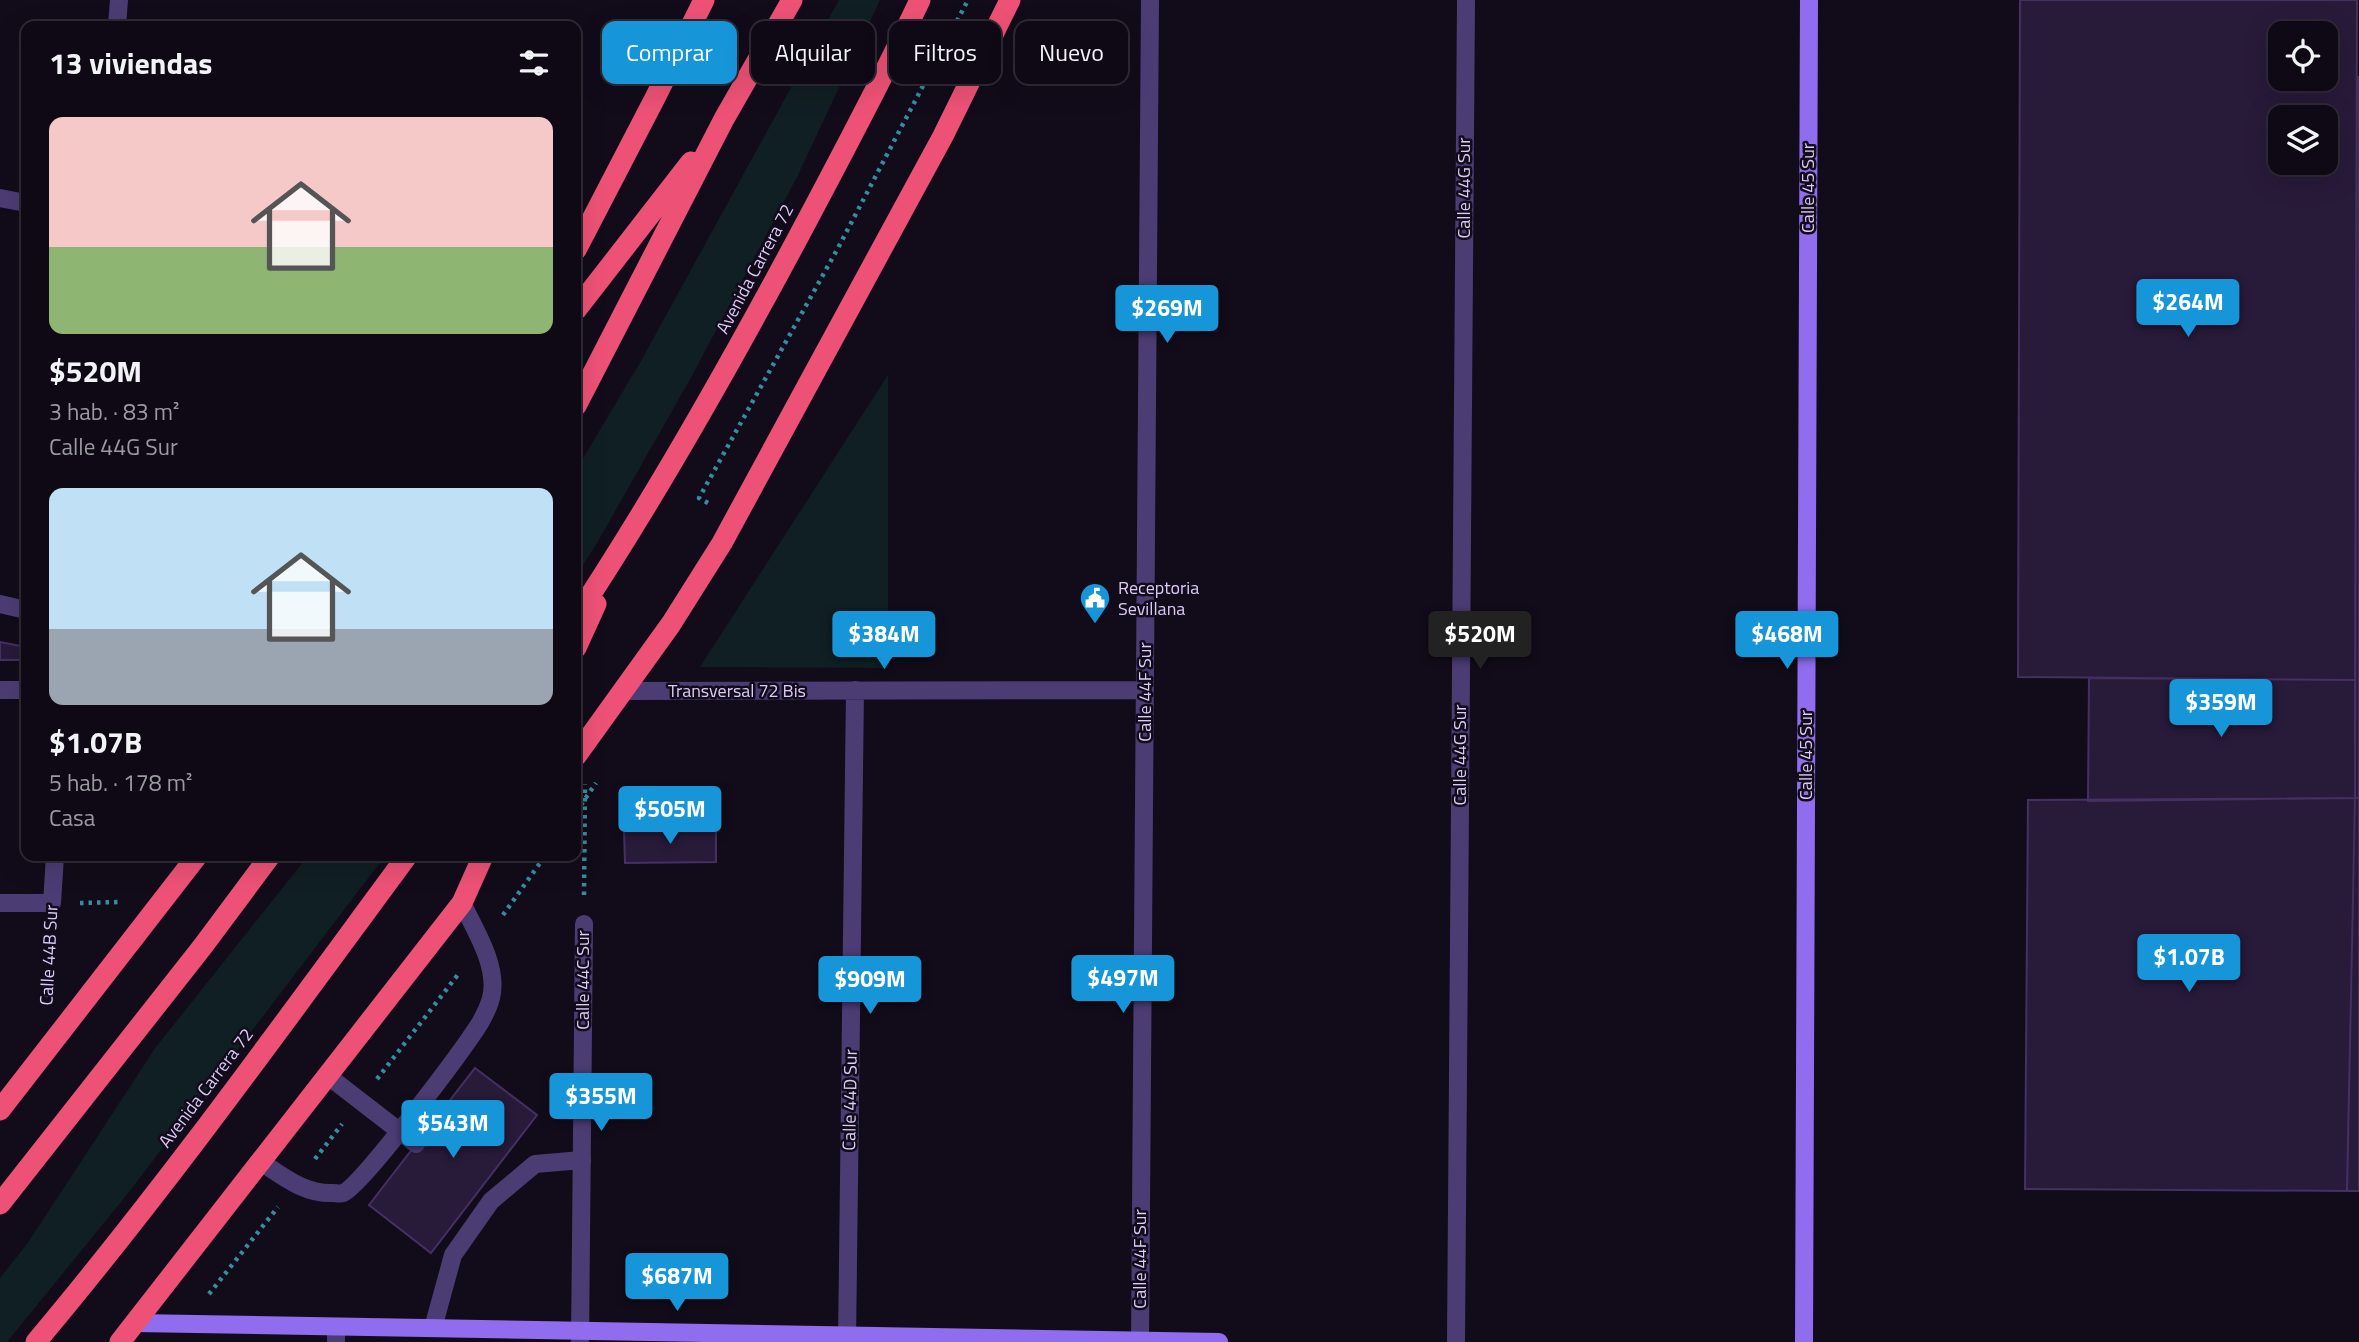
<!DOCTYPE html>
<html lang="es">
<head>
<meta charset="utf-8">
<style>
  body { margin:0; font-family:"Titillium Web",sans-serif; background:#1c1722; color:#f1f3f6; height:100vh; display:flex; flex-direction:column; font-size:26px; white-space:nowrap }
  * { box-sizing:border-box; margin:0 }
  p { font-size:23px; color:#9b9aa0 }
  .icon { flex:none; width:38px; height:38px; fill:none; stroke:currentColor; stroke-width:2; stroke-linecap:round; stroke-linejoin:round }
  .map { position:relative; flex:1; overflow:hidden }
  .side { position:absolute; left:21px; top:21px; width:560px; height:840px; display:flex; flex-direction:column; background:#0e0914; border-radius:14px; box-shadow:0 7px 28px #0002,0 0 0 2px #2e2a34 }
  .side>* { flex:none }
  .banner { position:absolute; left:602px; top:21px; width:665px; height:63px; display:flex; gap:14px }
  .tools { position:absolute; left:2268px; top:21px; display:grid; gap:14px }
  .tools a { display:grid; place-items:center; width:70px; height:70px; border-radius:14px; background:#0e0914; box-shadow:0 7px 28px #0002,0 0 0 2px #2e2a34; font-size:35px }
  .price { position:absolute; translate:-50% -60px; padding:0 16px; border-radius:7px; background:#1795d9; color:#fff; font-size:23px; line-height:46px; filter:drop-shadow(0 2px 4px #0008) }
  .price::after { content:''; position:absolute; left:50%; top:42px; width:21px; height:16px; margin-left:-10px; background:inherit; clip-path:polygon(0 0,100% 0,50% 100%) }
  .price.current { background:#222; color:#fff }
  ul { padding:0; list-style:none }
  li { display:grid; align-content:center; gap:14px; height:371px; padding:0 28px }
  li span { display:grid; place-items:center; height:217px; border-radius:14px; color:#555 }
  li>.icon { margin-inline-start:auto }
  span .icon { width:126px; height:126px; fill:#fffc; stroke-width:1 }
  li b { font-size:30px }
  h2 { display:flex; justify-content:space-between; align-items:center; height:84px; padding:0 28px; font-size:30px }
  .tag { padding:0 24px; border-radius:14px; background:#0e0914; box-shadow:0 7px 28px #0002,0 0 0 2px #2e2a34; font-size:24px; line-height:63px }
  .tag.current { background:#1795d9; color:#fff }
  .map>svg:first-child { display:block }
  .green { fill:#101f23 }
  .building { fill:#281a39; stroke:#462f62; stroke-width:2; fill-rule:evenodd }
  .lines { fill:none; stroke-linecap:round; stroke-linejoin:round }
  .path { stroke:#388ca0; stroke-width:4.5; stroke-dasharray:3.5 5; stroke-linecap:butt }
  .lane { stroke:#4c3c74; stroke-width:18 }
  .street { stroke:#4c3c74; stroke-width:18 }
  .secondary { stroke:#906cef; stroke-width:18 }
  .highway { stroke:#ed5276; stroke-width:21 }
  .labels { text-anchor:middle; stroke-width:5; stroke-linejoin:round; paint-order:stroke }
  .street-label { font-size:18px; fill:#dccbf9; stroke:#120c1a }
  .poi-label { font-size:18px; fill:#dccbf9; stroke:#120c1a; text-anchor:start }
</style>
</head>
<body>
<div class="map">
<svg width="2359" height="1342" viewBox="0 0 2359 1342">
  <rect width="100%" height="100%" fill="#120c1a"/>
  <path class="green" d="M839,0H880L798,175L693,374L597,543L576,576V470L641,361Z
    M888,375V668L700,667Z
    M308,856H385L129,1192L7,1342H0V1278L27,1244L156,1047Z"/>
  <path class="building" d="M2020,0H2357L2355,680L2018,677ZM2280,33H2326V79H2280ZM2280,117H2326V163H2280Z
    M2357,77H2359V798H2355Z
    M0,642L26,647V660H0Z
    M2089,678L2355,680V798L2088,801Z
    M2355,798H2359V1191H2347Z
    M2355,798L2347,1191L2025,1189L2028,800Z
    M716,829V862L625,863L624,830Z
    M475,1068L537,1115L431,1253L369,1205Z"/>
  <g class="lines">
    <path class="path" d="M708,503L699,498L838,248L968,0
      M576,812L596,783
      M584,895L585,784
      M80,903L120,902
      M503,915L545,856
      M46,997L50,933
      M377,1079L460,972
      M315,1159L342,1124
      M209,1294L278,1207"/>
    <path class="lane" d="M328,1076L416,1144
      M261,1162C284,1177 304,1194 333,1193C336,1193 340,1194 343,1193C362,1186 465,1047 480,1023C484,1016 489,1006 491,998C499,967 475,930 462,903
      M433,1328L453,1255L491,1201L535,1164L582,1160"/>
    <path class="street" d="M117,26L119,0
      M0,198L26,203
      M0,604L26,610
      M0,690H26
      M623,691L1145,690
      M0,903H52L55,856
      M336,1342V1327
      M580,1342L584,924
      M847,1342L855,690
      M1140,1342L1150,0
      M1456,1342L1466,0"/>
    <path class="secondary" d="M135,1323L1219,1342
      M1804,1342L1809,0"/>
    <path class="highway" d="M576,250L655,98L704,0
      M576,310L691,162
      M576,406L724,119L792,0
      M576,617C658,493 731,363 801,232C842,155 883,78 920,0
      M576,648L596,604
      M576,756L671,624L722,543L943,136L1010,0
      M0,1110L197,856
      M0,1204L203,946L270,856
      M36,1342C167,1186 286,1020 407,856
      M120,1342L462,903L483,856"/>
  </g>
  <defs>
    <g id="civic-pin" transform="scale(1.575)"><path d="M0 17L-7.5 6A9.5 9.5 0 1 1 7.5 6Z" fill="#1795d9" stroke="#120c1a"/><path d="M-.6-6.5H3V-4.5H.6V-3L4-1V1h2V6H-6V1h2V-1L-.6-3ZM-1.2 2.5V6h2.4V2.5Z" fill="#fff"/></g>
  </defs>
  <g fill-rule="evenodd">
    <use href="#civic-pin" x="1095" y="598"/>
  </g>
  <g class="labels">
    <g class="street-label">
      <text transform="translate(1464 188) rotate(-90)" y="6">Calle 44G Sur</text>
      <text transform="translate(1808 188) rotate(-90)" y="6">Calle 45 Sur</text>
      <text transform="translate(755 269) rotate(-62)" y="6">Avenida Carrera 72</text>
      <text x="737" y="697">Transversal 72 Bis</text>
      <text transform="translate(1145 692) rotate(-90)" y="6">Calle 44F Sur</text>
      <text transform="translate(1460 755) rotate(-90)" y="6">Calle 44G Sur</text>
      <text transform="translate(1806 755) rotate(-90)" y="6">Calle 45 Sur</text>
      <text transform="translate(49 955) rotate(-87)" y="6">Calle 44B Sur</text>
      <text transform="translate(583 980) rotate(-90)" y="6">Calle 44C Sur</text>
      <text transform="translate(206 1088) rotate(-53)" y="6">Avenida Carrera 72</text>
      <text transform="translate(850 1100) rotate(-89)" y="6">Calle 44D Sur</text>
      <text transform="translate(1140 1259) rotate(-90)" y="6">Calle 44F Sur</text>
    </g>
    <g class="poi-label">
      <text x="1118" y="594">Receptoria<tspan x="1118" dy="21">Sevillana</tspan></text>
    </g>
  </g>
</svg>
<div class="tools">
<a><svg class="icon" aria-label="locate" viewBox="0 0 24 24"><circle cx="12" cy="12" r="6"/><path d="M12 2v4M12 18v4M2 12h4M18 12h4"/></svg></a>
<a><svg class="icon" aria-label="layers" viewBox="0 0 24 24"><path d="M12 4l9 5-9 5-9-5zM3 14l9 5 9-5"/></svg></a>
</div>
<b class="price" style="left:2188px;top:339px">$264M</b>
<b class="price" style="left:1167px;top:345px">$269M</b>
<b class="price" style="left:884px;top:671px">$384M</b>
<b class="price current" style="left:1480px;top:671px">$520M</b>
<b class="price" style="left:1787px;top:671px">$468M</b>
<b class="price" style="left:2221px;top:739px">$359M</b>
<b class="price" style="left:670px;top:846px">$505M</b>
<b class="price" style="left:2189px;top:994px">$1.07B</b>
<b class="price" style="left:1123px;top:1015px">$497M</b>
<b class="price" style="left:870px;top:1016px">$909M</b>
<b class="price" style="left:601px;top:1133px">$355M</b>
<b class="price" style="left:453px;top:1160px">$543M</b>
<b class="price" style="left:677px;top:1313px">$687M</b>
<div class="banner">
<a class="tag current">Comprar</a>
<a class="tag">Alquilar</a>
<a class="tag">Filtros</a>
<a class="tag">Nuevo</a>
</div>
<section class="side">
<h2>13 viviendas<svg class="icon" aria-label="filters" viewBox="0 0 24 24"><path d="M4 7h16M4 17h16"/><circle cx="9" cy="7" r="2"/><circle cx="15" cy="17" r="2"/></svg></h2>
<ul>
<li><span style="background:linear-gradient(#f6c9c9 60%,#8fb573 0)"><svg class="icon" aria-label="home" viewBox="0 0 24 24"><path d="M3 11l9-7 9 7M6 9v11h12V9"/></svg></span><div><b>$520M</b><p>3 hab. · 83 m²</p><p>Calle 44G Sur</p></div></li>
<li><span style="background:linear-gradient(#bfe0f5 65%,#9aa5b1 0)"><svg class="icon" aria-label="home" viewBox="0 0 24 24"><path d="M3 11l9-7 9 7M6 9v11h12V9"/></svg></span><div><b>$1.07B</b><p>5 hab. · 178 m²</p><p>Casa</p></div></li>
</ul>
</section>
</div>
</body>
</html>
